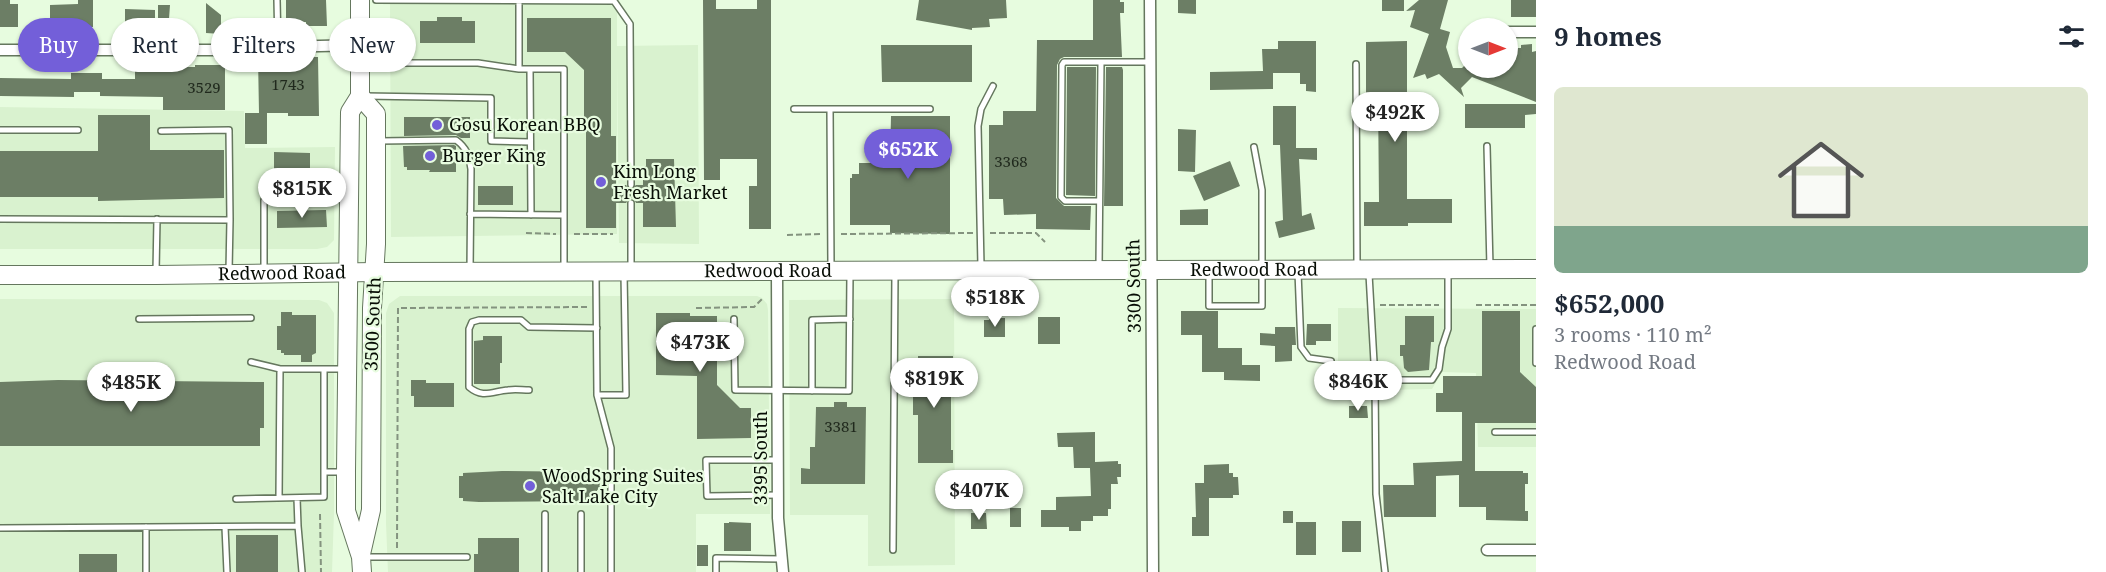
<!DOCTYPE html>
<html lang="en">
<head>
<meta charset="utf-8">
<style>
  body { margin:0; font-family:"Noto Serif",serif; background:#f6f6f7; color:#1f2937; height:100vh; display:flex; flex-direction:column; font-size:22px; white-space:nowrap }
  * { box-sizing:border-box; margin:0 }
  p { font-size:20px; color:#747a83 }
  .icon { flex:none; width:33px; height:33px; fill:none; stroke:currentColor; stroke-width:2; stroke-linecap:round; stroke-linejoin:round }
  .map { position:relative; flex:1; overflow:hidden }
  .panel { display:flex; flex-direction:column; background:#fff; width:570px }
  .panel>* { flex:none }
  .banner { position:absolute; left:18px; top:18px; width:570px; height:54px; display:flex; gap:12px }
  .needle { width:39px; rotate:90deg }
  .tools { position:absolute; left:1458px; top:18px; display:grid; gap:12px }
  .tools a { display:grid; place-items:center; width:60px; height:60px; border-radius:50%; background:#fff; box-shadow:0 2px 4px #0004; font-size:30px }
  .price { position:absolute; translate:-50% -51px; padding:0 14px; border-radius:21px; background:#fff; color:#222; font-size:20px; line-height:39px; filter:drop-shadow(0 2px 3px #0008) }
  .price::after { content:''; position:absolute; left:50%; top:36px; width:18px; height:14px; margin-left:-9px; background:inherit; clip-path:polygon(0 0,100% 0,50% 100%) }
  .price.selected { background:#735fd9; color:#fff }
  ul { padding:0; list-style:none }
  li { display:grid; align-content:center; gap:12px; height:318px; padding:0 18px }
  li+li { border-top:2px solid #e0e1e3 }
  li span { display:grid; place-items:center; height:186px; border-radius:9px; color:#555 }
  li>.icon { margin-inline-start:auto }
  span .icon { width:108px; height:108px; fill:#fffc; stroke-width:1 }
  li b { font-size:26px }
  h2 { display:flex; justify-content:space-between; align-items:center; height:72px; padding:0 18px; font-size:26px }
  .pill { padding:0 21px; border-radius:27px; background:#fff; box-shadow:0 2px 4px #0004; font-size:21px; line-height:54px }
  .pill.selected { background:#735fd9; color:#fff }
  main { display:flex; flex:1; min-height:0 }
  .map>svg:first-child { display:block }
  .built { fill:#d9f2cf }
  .building { fill:#6c7e65 }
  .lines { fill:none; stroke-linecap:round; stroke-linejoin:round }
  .lane-casing { stroke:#65775e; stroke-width:8 }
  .street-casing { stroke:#65775e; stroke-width:13 }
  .primary-casing { stroke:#65775e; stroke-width:20 }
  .path { stroke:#84937f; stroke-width:2; stroke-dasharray:6 3; stroke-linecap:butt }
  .lane { stroke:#fff; stroke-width:5 }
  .street { stroke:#fff; stroke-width:10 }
  .primary { stroke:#fff; stroke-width:18 }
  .poi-dot { fill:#735fd9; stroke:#e7fcdf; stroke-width:2 }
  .labels { text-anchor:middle; stroke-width:4.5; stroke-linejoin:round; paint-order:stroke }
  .number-label { font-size:15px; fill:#20291d }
  .poi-label { font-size:18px; fill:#070d05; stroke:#e7fcdf; text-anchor:start }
  .street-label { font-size:18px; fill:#070d05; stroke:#e7fcdf }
</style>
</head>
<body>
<main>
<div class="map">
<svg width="1536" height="572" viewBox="0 0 1536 572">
  <rect width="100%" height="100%" fill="#e7fcdf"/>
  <path class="built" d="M390,0H617V46L698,45L699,244L619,243L617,62V234L391,237Z
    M0,107L244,111L245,148L335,147L334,240L327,247L317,249H0Z
    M400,296H757L762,298L767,304L768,310L770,514H696V572H388L386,523V313L389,304Z
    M0,299L319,300L327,303L334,313V513L332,572H0Z
    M954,299L955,565L868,566V515H790L789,300Z
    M1338,308L1536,309V447H1478L1476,373L1442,372L1432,389L1338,391Z"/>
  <path class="building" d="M0,0H10V4H18V27H0Z
    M78,0H93V27H76L70,30L64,27L63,20H50V5L78,4Z
    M286,0H326L327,26H306V22H286Z
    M703,0H716V9H757V0H771V229H749V186H757V159H720V180H704Z
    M919,0H1006L1007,18L989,19L990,27L972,28V30L916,20Z
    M1093,0H1120V2H1124V13H1120L1122,57H1064L1060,59L1057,65L1056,198L1064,206H1091L1090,230L1036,229V214L1004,215L1003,199H989V125H1003V111H1036L1037,40H1093Z
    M1178,0H1196V14L1178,13Z
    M1382,0H1404V11H1382Z
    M1419,0H1448L1440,29L1450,32L1446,47L1453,68H1462L1468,62V68H1508V48H1521V45L1532,44V52L1536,51V102L1472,77L1461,88L1464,97L1439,74L1427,79L1425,74L1413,78L1429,34L1410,27L1415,10L1406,11Z
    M1511,0H1536V17H1511Z
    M206,3L221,15V34L206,33Z
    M158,5H170L169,19H158Z
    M125,9L155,10V28H125Z
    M437,17H462V21H475V43H420V21H437Z
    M527,18H611V136H616V185H626L630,190L636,185H643V166H646V159H674L676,227H643V203H636L634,199L630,198L626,203H616V228H586V130H584V70L565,52H527Z
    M1278,41H1316V92L1306,91V84H1300V73H1273V89L1210,90V72L1263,71L1262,49H1278Z
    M1407,41V199H1452V223H1408V226H1364V202H1379L1378,95H1366V42Z
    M881,45H972V82H882Z
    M258,57H318L319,116H288V113H267V144H245V113H259Z
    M195,65H225V110H163V97L100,96V92H74V97L0,96V78L71,79V73H102V79H135V67H195Z
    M1067,67H1096L1095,196L1066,195Z
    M1106,67H1122L1123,70V206H1104Z
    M1465,104H1536V114L1525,115V128H1465Z
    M1273,106H1296V148H1317V160L1299,159L1302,216L1311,213L1315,229L1279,238L1275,222L1283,220L1280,145H1273Z
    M98,115H150V150H224V198L98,201V197H0V151H98Z
    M891,116H950V234L890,233V225H850V178H852V174H859V163H890Z
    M404,117H470V138H461L456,135L404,136Z
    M1178,129L1196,130L1195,172L1178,171Z
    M454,145L456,146V172H429L430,170H407V167H404L403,146Z
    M274,152L310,153V178H306V181H278V178H274Z
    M1230,161L1240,186L1204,201L1193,176Z
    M478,186H513V205H478Z
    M1208,209V225H1180V210Z
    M326,210L327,227L277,228V211Z
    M1181,311H1218V348H1242V365H1260V381L1224,380V372H1202V335H1181Z
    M1482,311H1520V372L1536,387V423H1475V471H1523V473H1528V484H1525V511H1528V521L1486,520V507H1459V475L1436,476V517H1384L1383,485H1414L1413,463L1462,461V412H1436V393H1443V376H1482Z
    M281,312H292V315H316V353L312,355V362H301V355H284V353H281V350H277V326H281Z
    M656,313H690V316H717V385L740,408H751V438L697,439V376L656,375Z
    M1405,316H1434V342H1431L1429,370L1408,372L1404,368L1403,356H1400V345H1405Z
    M1038,317H1060V344H1038Z
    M990,318H1005V337H984V320H989Z
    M1307,324H1331V341H1316V345H1306Z
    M1275,327H1295L1296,345H1292V361L1275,362V346L1260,345V333L1275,334Z
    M483,336H502V363H500V384H474V341L483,340Z
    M918,356H953V368H951V450H953V463H918V415H913V392H918Z
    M1317,374H1330L1329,388H1317Z
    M58,380L264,382V428H260V446H0V382Z
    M411,380H426V383H454V407H414V396H411Z
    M834,402H847V407H866L865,484H801V468L810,469V447H815L816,407H834Z
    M1349,406H1367L1368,418H1349Z
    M1095,432V462L1118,461V464H1121V477H1117L1118,484H1111V509H1108V516H1093V521H1081V531H1069V527H1041V510H1056V497L1091,496L1090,468H1074L1073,447H1058L1057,433Z
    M1229,464V473H1233V477H1238L1239,495H1233V498H1209V536H1192V517H1196L1195,483H1204V465Z
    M502,471L600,472V490H597V500L584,501L479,502L463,501V498H459V476H463V473Z
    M1010,508H1021V527H1010Z
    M1283,511H1293V523H1283Z
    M971,513H986L987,529H971Z
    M1342,521H1361V552H1342Z
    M729,522L751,523V551H724V523H729Z
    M1296,522H1316V555H1296Z
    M236,535H278V572H236Z
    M478,538H519V572H474V554H478Z
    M697,545H708V566H697Z
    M79,554H117V572H79Z"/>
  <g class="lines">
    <g class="lane-casing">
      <path id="lane" d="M277,0L278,46
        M376,0L614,1L630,24L631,185
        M362,63H478L519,69H564V268
        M1356,64L1357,265
        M519,69V1
        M530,69L531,215
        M365,96L491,98V141L530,142
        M794,109H930
        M830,109L831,266
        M0,130H78
        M161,131L229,130L230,220
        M379,141L456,140C467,148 469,156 471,169L470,270
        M1487,146L1490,267
        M1099,201H1065L1061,197L1062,65L1064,62H1101
        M631,203V267
        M470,214L564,215
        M0,219L230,220L229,271
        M981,266L978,126L981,109L993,86
        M1099,266L1101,62H1150
        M264,271V200L345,199
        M156,272L157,219
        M1209,272V306H1262V190L1254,147
        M1298,272L1301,347L1309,358L1331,361
        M1369,274L1375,380L1376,494L1385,572
        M596,275L597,395L611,448V572
        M139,319L251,318
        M734,319L735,390L849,391L850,273
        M1536,329V363
        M251,362L280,369H345
        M1375,380H1432L1439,369L1442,347L1448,329V274
        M529,390C522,390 515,389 508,390C493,391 483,399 469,387V329L472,322L479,320H521L529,327L597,328
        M812,391V320L850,319
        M597,395H626L624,273
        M1495,432H1536
        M778,460H706L707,496L778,495
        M324,472H344
        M279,498L280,369
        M297,498L298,526
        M236,499L324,497V369
        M545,514V572
        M225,527L227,572
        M0,528L298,526L302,572
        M893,550L895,273
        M365,557H467
        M146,572V527
        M581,572V514
        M716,572V558L782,559"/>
    </g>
    <g class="street-casing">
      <path id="street" d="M1150,0L1153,572
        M1508,32H1536
        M0,50H232L278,47L361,45
        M777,271L778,518L783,572
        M1487,550H1536"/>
    </g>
    <g class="primary-casing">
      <g id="primary">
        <path d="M360,0V96L350,112L346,472V511L361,557L362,572"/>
        <path d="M360,96L376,114V244L372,308L371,510L361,554"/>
        <path id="s1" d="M0,275H156L375,272L1536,269"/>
      </g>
    </g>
    <path class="path" d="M526,233L556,234
      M990,233H1036L1045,242
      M574,234H613
      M841,234L973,233
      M787,235L823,234
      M1380,305H1439
      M1476,305H1536
      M696,308L754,307L762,299
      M320,514L321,572
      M397,548L398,308L587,307"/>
    <use href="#lane" class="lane"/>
    <use href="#street" class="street"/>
    <use href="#primary" class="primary"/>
  </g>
  <g class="poi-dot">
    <circle cx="437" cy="125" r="6"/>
    <circle cx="430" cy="156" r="6"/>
    <circle cx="601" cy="182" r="6"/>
    <circle cx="530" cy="486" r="6"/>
  </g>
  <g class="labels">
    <g class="number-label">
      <text x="288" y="90">1743</text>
      <text x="204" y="93">3529</text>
      <text x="1011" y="167">3368</text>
      <text x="841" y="432">3381</text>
    </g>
    <g class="poi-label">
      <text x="449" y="131">Gosu Korean BBQ</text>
      <text x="442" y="162">Burger King</text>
      <text x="613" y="178">Kim Long<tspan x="613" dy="21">Fresh Market</tspan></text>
      <text x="542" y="482">WoodSpring Suites<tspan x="542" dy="21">Salt Lake City</tspan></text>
    </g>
    <g class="street-label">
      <text dy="6" stroke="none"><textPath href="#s1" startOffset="1254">Redwood Road</textPath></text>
      <text dy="6" stroke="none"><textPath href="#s1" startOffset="768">Redwood Road</textPath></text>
      <text dy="6" stroke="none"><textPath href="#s1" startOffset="282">Redwood Road</textPath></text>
      <text transform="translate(1134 286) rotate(-91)" y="6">3300 South</text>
      <text transform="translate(373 324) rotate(-88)" y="6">3500 South</text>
      <text transform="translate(761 458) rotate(-90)" y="6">3395 South</text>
    </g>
  </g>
</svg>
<div class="tools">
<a><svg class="needle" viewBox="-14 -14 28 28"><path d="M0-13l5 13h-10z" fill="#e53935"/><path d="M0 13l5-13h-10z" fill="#747a83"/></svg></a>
</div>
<b class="price" style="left:1395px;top:143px">$492K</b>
<b class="price selected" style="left:908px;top:180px">$652K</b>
<b class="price" style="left:302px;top:219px">$815K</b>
<b class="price" style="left:995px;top:328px">$518K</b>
<b class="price" style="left:700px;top:373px">$473K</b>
<b class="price" style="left:934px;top:409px">$819K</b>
<b class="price" style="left:1358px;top:412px">$846K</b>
<b class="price" style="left:131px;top:413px">$485K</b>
<b class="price" style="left:979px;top:521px">$407K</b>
<div class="banner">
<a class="pill selected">Buy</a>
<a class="pill">Rent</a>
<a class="pill">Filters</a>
<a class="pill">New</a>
</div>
</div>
<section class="panel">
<h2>9 homes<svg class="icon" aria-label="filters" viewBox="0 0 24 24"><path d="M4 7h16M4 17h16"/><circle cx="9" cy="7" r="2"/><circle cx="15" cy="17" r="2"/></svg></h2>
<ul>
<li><span style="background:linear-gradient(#dfe7d0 75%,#7fa58c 0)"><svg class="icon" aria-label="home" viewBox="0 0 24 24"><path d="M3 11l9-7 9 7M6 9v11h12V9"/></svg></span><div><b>$652,000</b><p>3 rooms · 110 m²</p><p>Redwood Road</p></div></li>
</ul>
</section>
</main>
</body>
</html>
